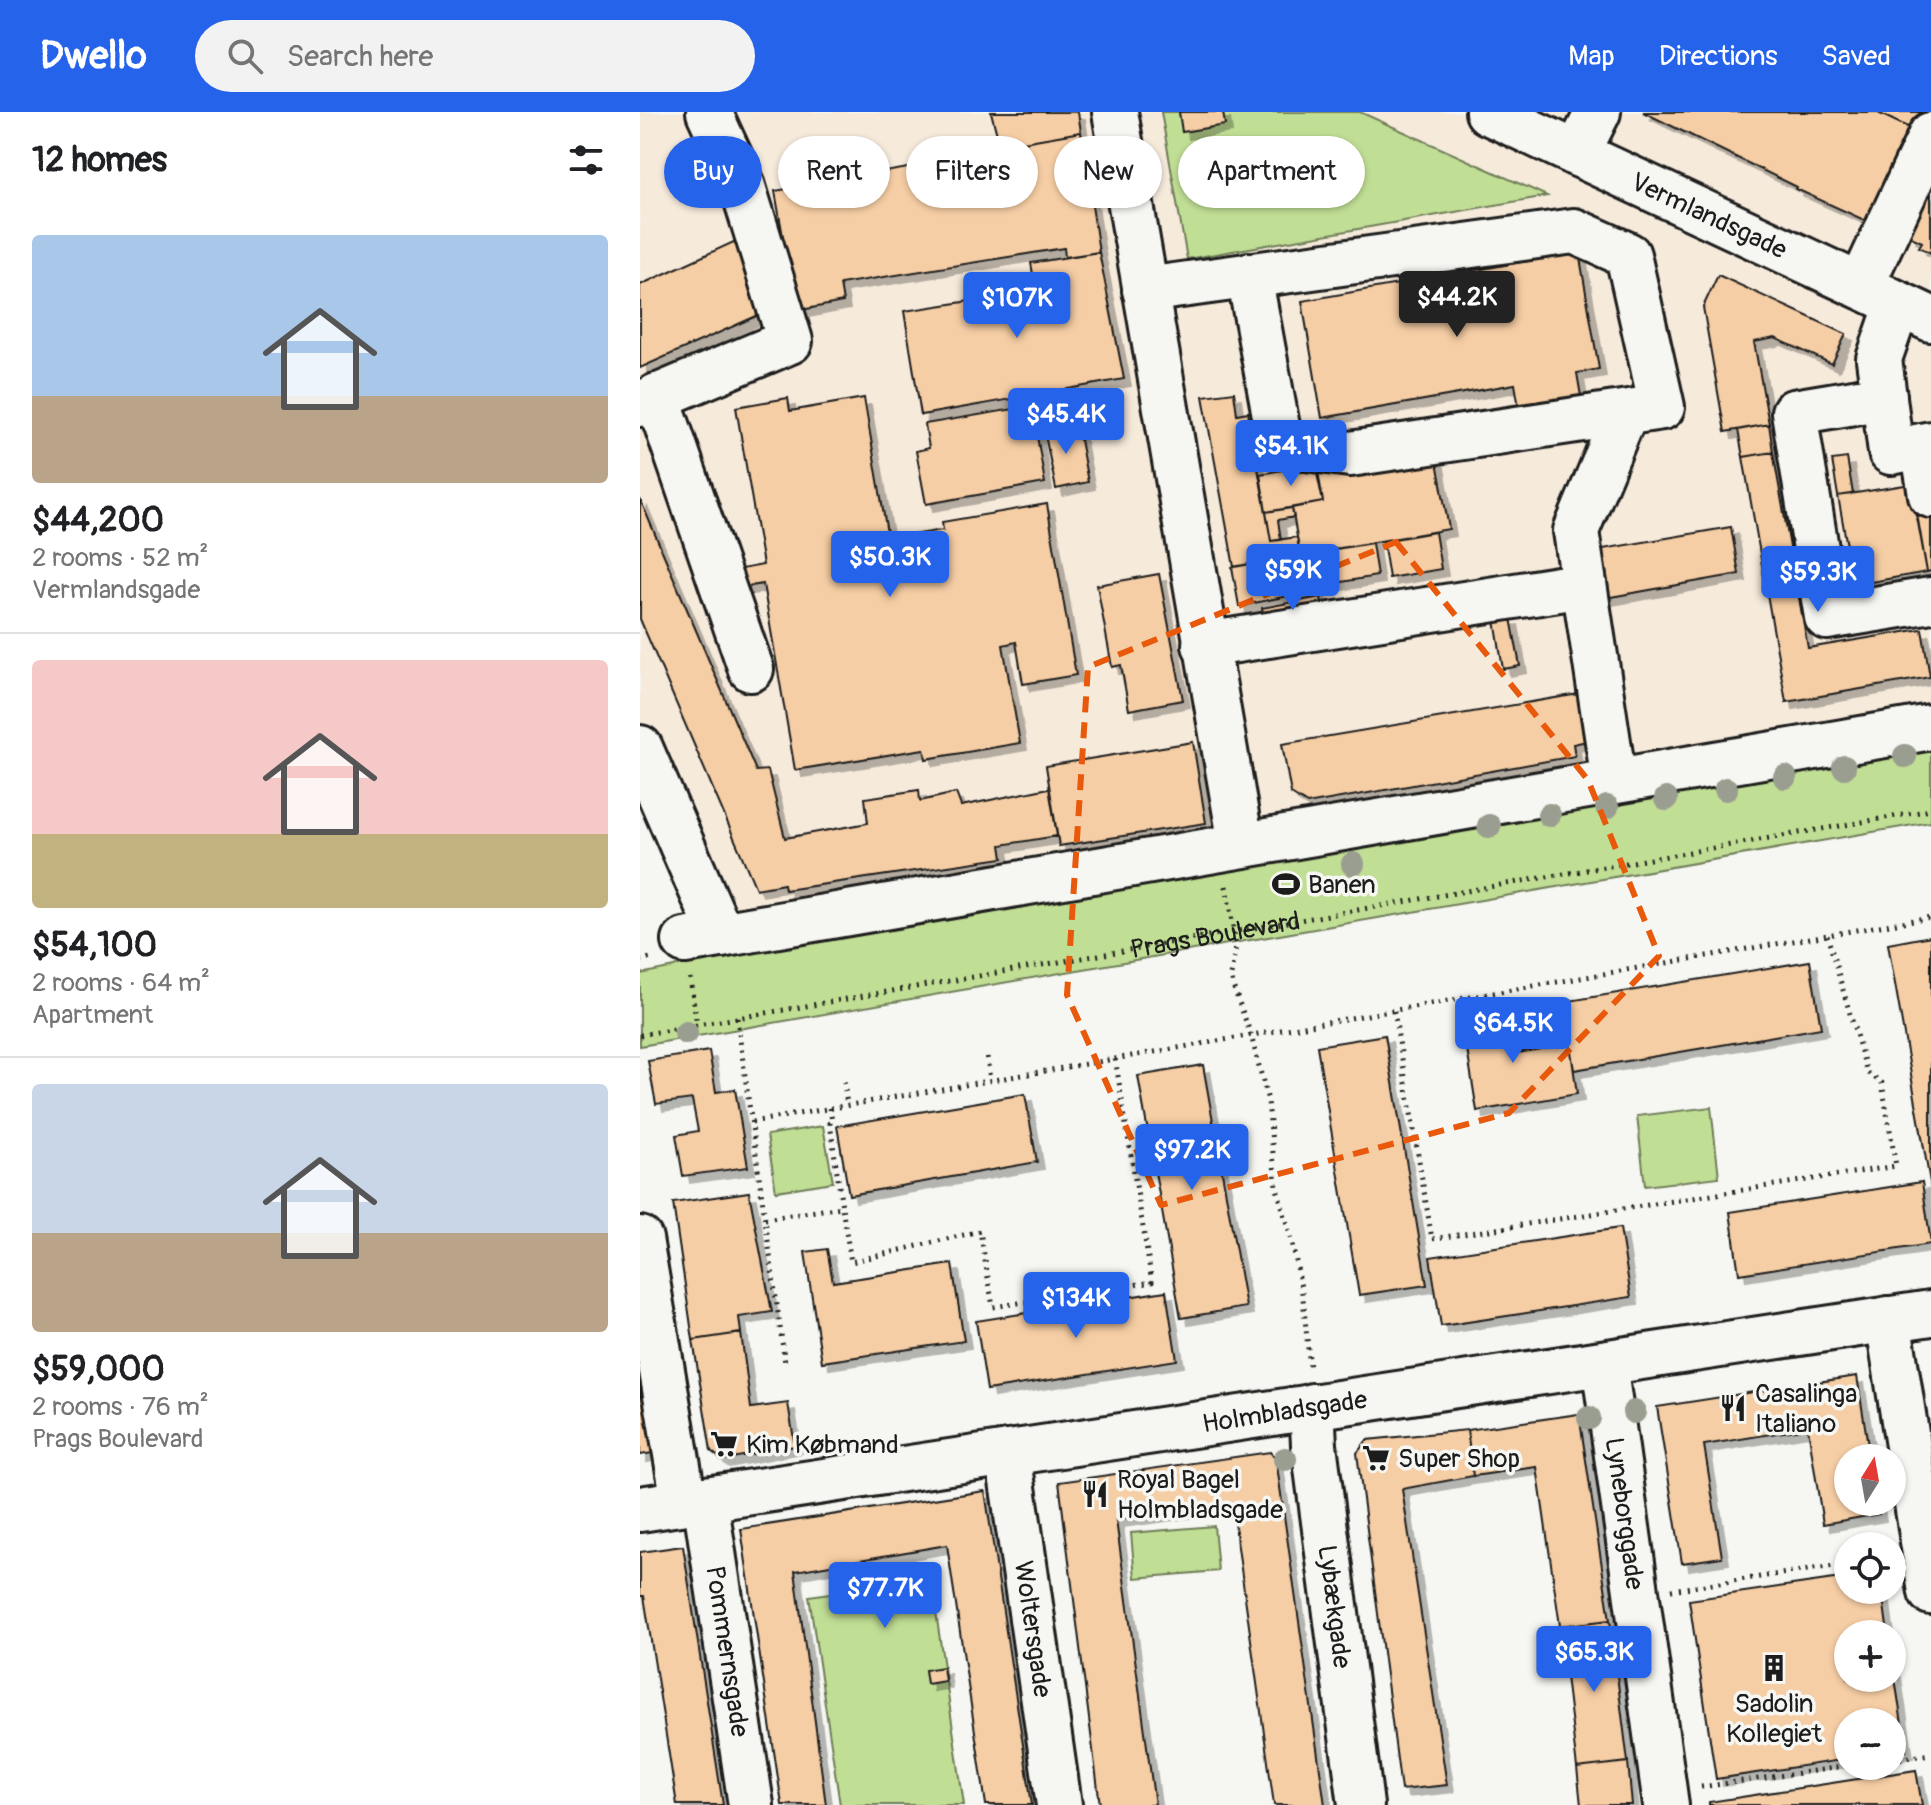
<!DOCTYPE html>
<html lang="en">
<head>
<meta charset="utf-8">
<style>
  body { margin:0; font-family:Pangolin,sans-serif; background:#f2f2f2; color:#202124; height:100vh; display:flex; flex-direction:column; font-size:30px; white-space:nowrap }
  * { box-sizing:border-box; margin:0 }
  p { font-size:26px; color:#757577 }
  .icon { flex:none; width:44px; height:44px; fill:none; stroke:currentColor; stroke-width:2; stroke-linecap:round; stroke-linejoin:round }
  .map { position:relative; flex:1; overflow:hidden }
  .drawer { display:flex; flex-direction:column; background:#fff; width:640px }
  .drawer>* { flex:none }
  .hud { position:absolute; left:24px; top:24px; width:760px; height:72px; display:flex; gap:16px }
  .needle { width:52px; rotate:11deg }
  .buttons { position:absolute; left:1194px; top:1332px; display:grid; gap:16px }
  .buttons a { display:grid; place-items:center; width:72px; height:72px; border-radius:50%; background:#fff; box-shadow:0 2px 6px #0004; font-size:40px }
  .price { position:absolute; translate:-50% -68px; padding:0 18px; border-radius:8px; background:#2563eb; color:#fff; font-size:26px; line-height:52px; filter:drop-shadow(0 2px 4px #0008) }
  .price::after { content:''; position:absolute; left:50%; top:48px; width:24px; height:18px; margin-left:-12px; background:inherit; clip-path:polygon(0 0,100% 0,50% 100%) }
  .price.selected { background:#222; color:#fff }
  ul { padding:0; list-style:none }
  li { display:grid; align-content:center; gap:16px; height:424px; padding:0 32px }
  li+li { border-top:2px solid #e0e0e0 }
  li span { display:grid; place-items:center; height:248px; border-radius:8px; color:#555 }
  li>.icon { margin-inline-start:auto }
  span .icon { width:144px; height:144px; fill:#fffc; stroke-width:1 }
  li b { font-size:34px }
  h2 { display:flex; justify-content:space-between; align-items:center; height:96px; padding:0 32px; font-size:34px }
  .chip { padding:0 28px; border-radius:36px; background:#fff; box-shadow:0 2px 6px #0004; font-size:28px; line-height:72px }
  .chip.selected { background:#2563eb; color:#fff }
  header { display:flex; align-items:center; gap:48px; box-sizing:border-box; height:112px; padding:0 40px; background:#2563eb; color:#fff }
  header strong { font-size:38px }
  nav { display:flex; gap:44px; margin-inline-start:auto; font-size:28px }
  .search { width:560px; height:72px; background:#f2f2f2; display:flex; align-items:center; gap:20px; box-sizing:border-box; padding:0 28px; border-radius:44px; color:#757577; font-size:30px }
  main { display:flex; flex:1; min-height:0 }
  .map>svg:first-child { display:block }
  .built { fill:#f6eadb }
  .green { fill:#c1de95; stroke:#6e7d58; stroke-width:2 }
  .building { fill:#f6cea5; stroke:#1c1c1c; stroke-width:2; filter:url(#shadow) }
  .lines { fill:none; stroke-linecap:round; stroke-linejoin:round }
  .minor-casing { stroke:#1c1c1c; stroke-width:50 }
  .path { stroke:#1c1c1c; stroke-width:5; stroke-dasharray:2 6; stroke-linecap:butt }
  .minor { stroke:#f6f6f2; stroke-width:44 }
  .tree { fill:#9a9e90 }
  .marked { fill:none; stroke:#e8590c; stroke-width:6; stroke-dasharray:16 10; stroke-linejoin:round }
  .labels { text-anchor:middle; stroke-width:7; stroke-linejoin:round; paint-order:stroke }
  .street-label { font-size:26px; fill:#1c1c1c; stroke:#f6f6f2 }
  .poi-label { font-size:26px; fill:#1c1c1c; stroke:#f6f6f2; text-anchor:start }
</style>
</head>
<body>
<header>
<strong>Dwello</strong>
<div class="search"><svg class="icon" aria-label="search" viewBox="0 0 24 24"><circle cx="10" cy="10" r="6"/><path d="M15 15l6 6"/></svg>Search here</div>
<nav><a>Map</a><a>Directions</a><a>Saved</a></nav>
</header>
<main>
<section class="drawer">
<h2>12 homes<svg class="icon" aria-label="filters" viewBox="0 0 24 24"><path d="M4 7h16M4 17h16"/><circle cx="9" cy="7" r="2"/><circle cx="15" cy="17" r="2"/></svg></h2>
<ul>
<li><span style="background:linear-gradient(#a9c7e8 65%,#b9a48a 0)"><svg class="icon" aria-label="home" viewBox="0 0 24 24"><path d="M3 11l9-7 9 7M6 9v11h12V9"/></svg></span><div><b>$44,200</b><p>2 rooms · 52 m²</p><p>Vermlandsgade</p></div></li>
<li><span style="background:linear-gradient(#f6c9c9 70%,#c2b280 0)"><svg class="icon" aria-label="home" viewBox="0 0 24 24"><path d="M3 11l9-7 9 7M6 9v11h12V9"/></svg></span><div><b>$54,100</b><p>2 rooms · 64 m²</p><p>Apartment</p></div></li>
<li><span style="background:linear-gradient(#c9d6e8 60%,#b9a48a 0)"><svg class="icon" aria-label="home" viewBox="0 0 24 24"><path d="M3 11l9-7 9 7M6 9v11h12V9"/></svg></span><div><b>$59,000</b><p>2 rooms · 76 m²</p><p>Prags Boulevard</p></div></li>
</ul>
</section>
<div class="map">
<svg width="1291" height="1693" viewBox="0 0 1291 1693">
  <defs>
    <filter id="shadow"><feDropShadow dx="7" dy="7" stdDeviation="0" flood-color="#0004"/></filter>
  </defs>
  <rect width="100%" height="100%" fill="#f6f6f2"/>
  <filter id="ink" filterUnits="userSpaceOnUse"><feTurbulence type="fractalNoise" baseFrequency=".0125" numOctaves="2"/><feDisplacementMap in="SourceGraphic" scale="16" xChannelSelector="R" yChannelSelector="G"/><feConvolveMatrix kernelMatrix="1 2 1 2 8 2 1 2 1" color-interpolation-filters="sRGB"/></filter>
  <g filter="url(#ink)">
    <path class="built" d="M0,0H1291V601L71,804L0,627Z"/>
    <path class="green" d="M521,0H720L907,84L547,147Z
      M1291,631V710L0,934V862L34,855L62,842Z
      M1071,995L1079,1065L1005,1074L997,1004Z
      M183,1014L193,1070L136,1079L127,1023Z
      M574,1414L578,1459L495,1466L491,1421Z
      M291,1466L324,1693H200L169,1484Z"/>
    <path class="building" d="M351,0H438L441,20L360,34Z
      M539,0H583L585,13L542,20Z
      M1003,0H1236L1280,21L1235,113L1156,77L1157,75Z
      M1236,0H1291V5L1280,21Z
      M441,20L459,140L425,145L424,136L200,172L203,190L156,199L135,79L361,40L360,34Z
      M1291,75V141L1279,135L1282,130L1269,124L1283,92L1281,86Z
      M98,128L130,198L0,256V173Z
      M459,140L484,267L281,303L264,199L396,179L391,151Z
      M939,140L959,257L937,261L943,296L881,307L875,272L682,306L662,189Z
      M1078,163L1206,222L1192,252L1135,226L1114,230L1129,312L1085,320L1063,195Z
      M594,280L597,302L608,300L631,429L657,425L660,443L594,455L563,284Z
      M148,286L150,299L224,286L248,427L303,418L302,410L407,392L436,563L383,572L376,530L363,533L380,631L286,647L284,637L155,658L123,472L99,476L96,458L123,453L96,295Z
      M392,294L405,371L286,392L276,339L289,336L285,312Z
      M437,312L448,370L416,377L404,318Z
      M1129,312L1133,340L1103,345L1098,318Z
      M795,338L809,417L660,443L652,396L683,390L678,359Z
      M1133,340L1168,536L1282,517L1290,565L1146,590L1103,345Z
      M1207,346L1213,382L1198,384L1192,348Z
      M675,352L683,390L626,400L620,362Z
      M1271,372L1287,460L1214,473L1198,384Z
      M0,387L116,659L128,658L145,726L228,711L225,686L279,678L280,689L316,681L321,694L409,676L417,724L361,733L363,746L145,778L144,772L116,777L0,507Z
      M652,396L654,405L638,408L641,428L631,429L626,400Z
      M1291,400V459L1287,460L1277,402Z
      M1091,415L1099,462L965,486L957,438Z
      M795,420L801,457L749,466L743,429Z
      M732,431L737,464L678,474L672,441Z
      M672,441L679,481L648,484L599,494L592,455Z
      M519,462L543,588L489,598L481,553L472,555L457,473Z
      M681,485L684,503L625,514L622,496Z
      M871,506L880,554L863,557L855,508Z
      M939,582L947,629L933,632L935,644L667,692L651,682L642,632Z
      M553,630L566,711L419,734L406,654Z
      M1291,824V1076L1248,832Z
      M1170,849L1181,916L934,958L923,890Z
      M873,897L877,941L930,932L937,982L837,999L822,906Z
      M745,923L787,1173L719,1183L677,934Z
      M69,939L76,980L95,977L108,1055L43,1064L36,1023L58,1019L52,987L16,992L8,949Z
      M563,953L606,1195L541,1206L498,964Z
      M385,982L397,1050L209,1083L197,1014Z
      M1282,1070L1291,1132L1099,1162L1090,1100Z
      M109,1080L132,1200L99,1205L101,1221L53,1228L33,1091Z
      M980,1116L991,1185L801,1214L790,1145Z
      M187,1137L193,1170L312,1152L324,1229L182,1250L165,1140Z
      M526,1179L537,1248L347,1278L336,1209Z
      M101,1221L111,1296L148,1291L155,1334L82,1348L71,1339L53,1228Z
      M1217,1264L1230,1346H1208V1390H1237L1239,1402L1183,1412L1168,1316L1064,1333L1082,1445L1042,1451L1017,1295Z
      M0,1266L13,1341L0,1343Z
      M939,1302L970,1508L920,1514L897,1355L833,1364L827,1318Z
      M827,1318L833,1364L762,1377L807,1673L761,1678L717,1341L727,1328Z
      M630,1340L636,1347L685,1693H634L592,1392L476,1408L515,1693H460L419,1370Z
      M345,1379L392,1693H346L307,1433L155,1459L186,1693H142L101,1417Z
      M43,1434L83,1693H37L4,1484H0V1440Z
      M1208,1465V1478H1242L1248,1522H1208V1566H1252V1546L1266,1639L1252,1641V1610H1208V1647L1076,1667L1049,1488Z
      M970,1508L988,1650L937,1656L920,1514Z
      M303,1555L305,1569L287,1572L285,1558Z
      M988,1650L992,1693H941L937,1656Z
      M1276,1658L1282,1693H1069V1690Z"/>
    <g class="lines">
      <g class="minor-casing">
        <g id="minor">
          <path d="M475,0L601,732"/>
          <path id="s2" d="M848,0L1291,207"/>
          <path d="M937,42L958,0"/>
          <path d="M1221,174L1291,23"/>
          <path d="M505,178L934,119L988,143L1022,295L710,342L651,334L638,320L609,163"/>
          <path d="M1258,192L1239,247L1251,340L1291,332"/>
          <path d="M17,284L111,557"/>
          <path d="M1244,285L1154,300L1187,505L1291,488"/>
          <path d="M0,292L150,229L102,72L69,0"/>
          <path d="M1283,334L1291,383"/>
          <path d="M565,533L944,473"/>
          <path d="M0,636L81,823"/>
          <path d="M974,669L936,419L985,301"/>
          <path d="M45,829L1291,615"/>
          <path d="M0,1127L44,1390"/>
          <path d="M1248,1207L1291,1480"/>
          <path id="s3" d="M964,1251L1026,1693"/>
          <path id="s4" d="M672,1294L674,1333L721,1693"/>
          <path id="s5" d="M368,1341L419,1693"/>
          <path id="s6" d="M65,1387L111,1693"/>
          <path id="s7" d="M0,1397L1291,1201"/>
        </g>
      </g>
      <g class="path">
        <path d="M586,774L596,834L591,863L593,874L611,923L628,989L636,1073L652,1129L663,1186L670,1257"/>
        <path d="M0,849L13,845"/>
        <path d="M50,866L57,913"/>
        <path d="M754,899L792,1127L1256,1054L1242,971L1227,960L1187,823"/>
        <path d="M97,906L145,1251"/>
        <path id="s1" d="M0,923L1291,698"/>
        <path d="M347,945L350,968"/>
        <path d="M204,970L207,993"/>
        <path d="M190,996L192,1010L190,1011L202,1095"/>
        <path d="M112,1010L1291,805"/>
        <path d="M125,1107L202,1095L211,1150L340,1119L353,1195L512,1170L475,946"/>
        <path d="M1031,1478L1208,1452"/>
        <path d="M1252,1648L1291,1642"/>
        <path d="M1061,1675L1209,1654"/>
      </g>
      <use href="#minor" class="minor"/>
    </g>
    <g class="tree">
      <circle cx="1265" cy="644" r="12"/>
      <circle cx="1204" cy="655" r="12"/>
      <circle cx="1145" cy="665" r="12"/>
      <circle cx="1086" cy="677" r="12"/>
      <circle cx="1026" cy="687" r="12"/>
      <circle cx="967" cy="695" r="12"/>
      <circle cx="909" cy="703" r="12"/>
      <circle cx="849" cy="714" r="12"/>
      <circle cx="713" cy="752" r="12"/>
      <circle cx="46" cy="921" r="12"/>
      <circle cx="994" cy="1300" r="12"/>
      <circle cx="949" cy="1306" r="12"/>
      <circle cx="645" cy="1347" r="12"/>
    </g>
  </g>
  <path class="marked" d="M756,430L948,668L1019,844L869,1001L521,1093L427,883L448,555Z"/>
  <defs>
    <g id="stadium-bare" transform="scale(2.16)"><path d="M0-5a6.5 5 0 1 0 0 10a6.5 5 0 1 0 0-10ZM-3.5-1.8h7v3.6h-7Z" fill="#1c1c1c" stroke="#f6f6f2" stroke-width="2.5" paint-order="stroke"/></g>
    <g id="restaurant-bare" transform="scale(2.16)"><path d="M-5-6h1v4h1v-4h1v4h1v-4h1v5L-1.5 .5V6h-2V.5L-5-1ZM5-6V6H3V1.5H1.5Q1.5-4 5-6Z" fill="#1c1c1c" stroke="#f6f6f2" stroke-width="2.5" paint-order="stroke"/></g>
    <g id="supermarket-bare" transform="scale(2.16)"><path d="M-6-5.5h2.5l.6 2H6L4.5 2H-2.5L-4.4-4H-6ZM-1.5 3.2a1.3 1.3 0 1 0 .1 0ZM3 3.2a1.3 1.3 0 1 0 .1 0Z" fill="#1c1c1c" stroke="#f6f6f2" stroke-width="2.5" paint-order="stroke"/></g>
    <g id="building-bare" transform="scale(2.16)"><path d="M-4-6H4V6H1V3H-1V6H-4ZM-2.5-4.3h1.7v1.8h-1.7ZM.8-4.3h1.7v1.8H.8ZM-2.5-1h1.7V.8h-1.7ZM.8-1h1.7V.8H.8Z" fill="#1c1c1c" stroke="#f6f6f2" stroke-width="2.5" paint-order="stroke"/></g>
  </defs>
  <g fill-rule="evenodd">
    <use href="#stadium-bare" x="646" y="772"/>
    <use href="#restaurant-bare" x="1093" y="1296"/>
    <use href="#supermarket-bare" x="84" y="1332"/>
    <use href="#supermarket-bare" x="736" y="1346"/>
    <use href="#restaurant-bare" x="455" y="1382"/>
    <use href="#building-bare" x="1134" y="1556"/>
  </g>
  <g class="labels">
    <g class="street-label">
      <text dy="9" stroke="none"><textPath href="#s2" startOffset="244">Vermlandsgade</textPath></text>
      <text dy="9" stroke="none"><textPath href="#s1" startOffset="584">Prags Boulevard</textPath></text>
      <text dy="9" stroke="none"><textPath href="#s7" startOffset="652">Holmbladsgade</textPath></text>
      <text dy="9" stroke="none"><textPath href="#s3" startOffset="152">Lyneborggade</textPath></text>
      <text dy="9" stroke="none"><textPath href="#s4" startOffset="202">Lybækgade</textPath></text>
      <text dy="9" stroke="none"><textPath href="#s5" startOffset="178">Woltersgade</textPath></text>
      <text dy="9" stroke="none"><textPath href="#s6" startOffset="154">Pommernsgade</textPath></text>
    </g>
    <g class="poi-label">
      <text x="668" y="781">Banen</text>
      <text x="1115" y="1290">Casalinga<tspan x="1115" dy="30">Italiano</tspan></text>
      <text x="106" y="1341">Kim Købmand</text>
      <text x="758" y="1355">Super Shop</text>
      <text x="477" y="1376">Royal Bagel<tspan x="477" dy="30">Holmbladsgade</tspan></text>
      <text x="1134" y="1600" text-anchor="middle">Sadolin<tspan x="1134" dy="30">Kollegiet</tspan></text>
    </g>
  </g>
</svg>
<div class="buttons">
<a><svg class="needle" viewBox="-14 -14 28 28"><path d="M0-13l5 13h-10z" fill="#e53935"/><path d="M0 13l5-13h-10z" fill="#757577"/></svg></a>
<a><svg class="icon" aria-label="locate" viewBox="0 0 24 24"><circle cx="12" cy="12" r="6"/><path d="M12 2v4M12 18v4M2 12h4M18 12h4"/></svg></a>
<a>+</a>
<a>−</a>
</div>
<b class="price selected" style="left:817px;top:227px">$44.2K</b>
<b class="price" style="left:377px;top:228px">$107K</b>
<b class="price" style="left:426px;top:344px">$45.4K</b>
<b class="price" style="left:651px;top:376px">$54.1K</b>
<b class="price" style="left:250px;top:487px">$50.3K</b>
<b class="price" style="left:653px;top:500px">$59K</b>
<b class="price" style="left:1178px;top:502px">$59.3K</b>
<b class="price" style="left:873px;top:953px">$64.5K</b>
<b class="price" style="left:552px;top:1080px">$97.2K</b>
<b class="price" style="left:436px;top:1228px">$134K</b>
<b class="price" style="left:245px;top:1518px">$77.7K</b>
<b class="price" style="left:954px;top:1582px">$65.3K</b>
<div class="hud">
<a class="chip selected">Buy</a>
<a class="chip">Rent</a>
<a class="chip">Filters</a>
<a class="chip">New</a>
<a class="chip">Apartment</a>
</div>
</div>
</main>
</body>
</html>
